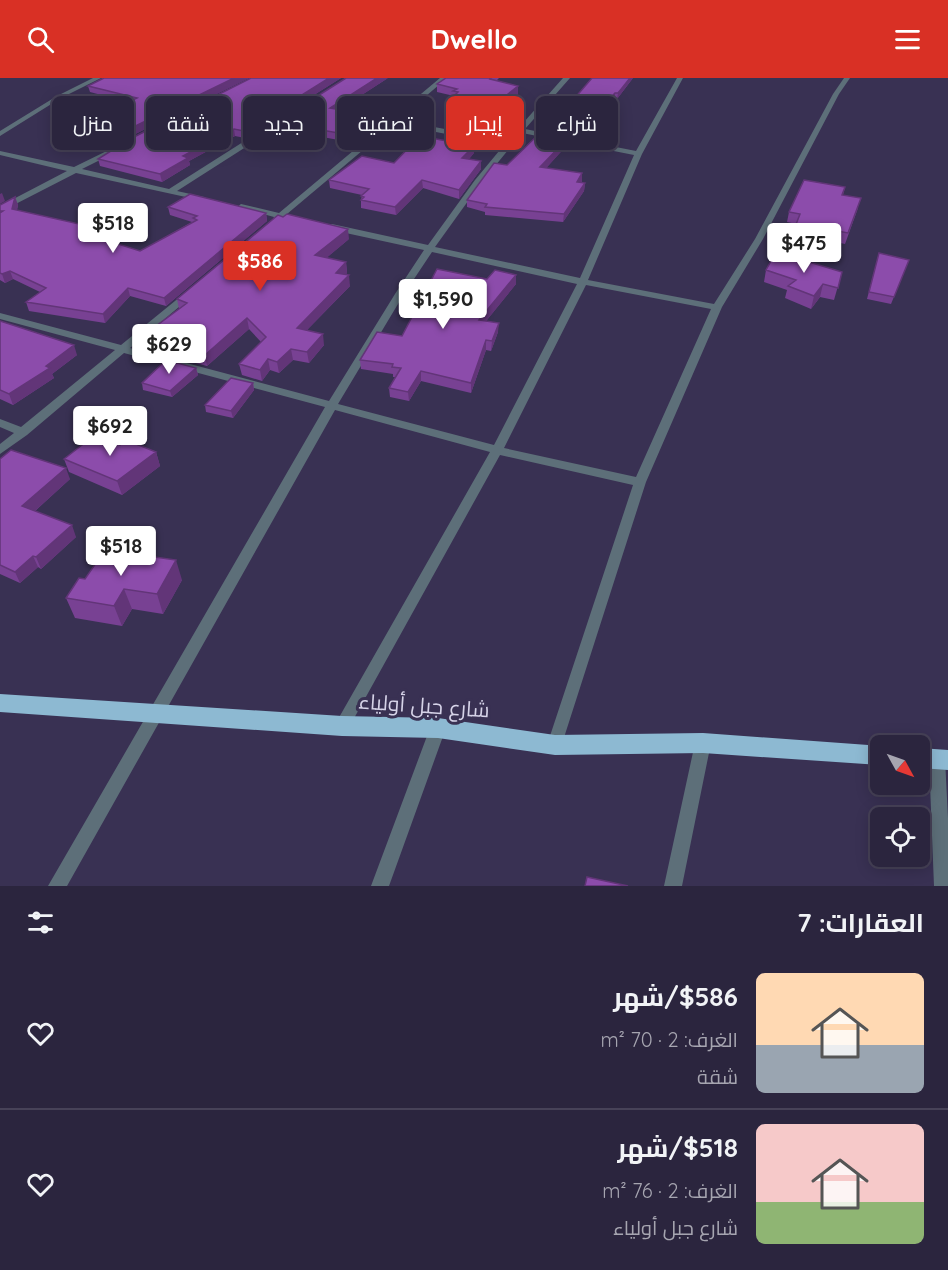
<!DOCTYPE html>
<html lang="ar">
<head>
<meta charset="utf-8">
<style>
  body { margin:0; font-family:Quicksand,Cairo,sans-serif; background:#373149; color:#f1f3f6; direction:rtl; height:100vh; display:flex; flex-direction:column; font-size:22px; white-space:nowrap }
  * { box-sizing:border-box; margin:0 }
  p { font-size:20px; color:#a6a5b0 }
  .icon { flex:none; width:33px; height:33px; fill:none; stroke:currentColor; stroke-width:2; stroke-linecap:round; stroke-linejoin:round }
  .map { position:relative; height:808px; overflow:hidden; direction:ltr }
  .sheet { display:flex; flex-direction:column; background:#2b253e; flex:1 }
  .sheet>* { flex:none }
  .hud { position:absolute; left:18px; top:18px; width:600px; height:54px; direction:rtl; display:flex; gap:12px }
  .needle { width:39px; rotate:130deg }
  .controls { position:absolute; left:870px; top:657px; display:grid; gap:12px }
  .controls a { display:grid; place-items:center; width:60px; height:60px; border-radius:9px; background:#2b253e; box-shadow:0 3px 15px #0003,0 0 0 2px #474258; font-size:30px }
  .price { position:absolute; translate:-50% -51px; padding:0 14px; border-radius:6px; background:#fff; color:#222; font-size:20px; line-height:39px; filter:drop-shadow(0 2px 3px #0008) }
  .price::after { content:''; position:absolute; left:50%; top:36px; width:18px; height:14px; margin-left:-9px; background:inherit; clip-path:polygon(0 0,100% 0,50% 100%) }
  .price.current { background:#d93025; color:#fff }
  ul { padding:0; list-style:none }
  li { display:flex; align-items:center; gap:18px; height:150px; padding:0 24px }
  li+li { border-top:2px solid #474258 }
  li span { display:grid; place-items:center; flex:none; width:168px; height:120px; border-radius:9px; color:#555 }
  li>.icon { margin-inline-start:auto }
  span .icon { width:72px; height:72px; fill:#fffc; stroke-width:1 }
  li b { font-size:26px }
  h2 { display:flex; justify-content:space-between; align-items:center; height:72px; padding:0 24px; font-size:26px }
  .chip { padding:0 21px; border-radius:9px; background:#2b253e; box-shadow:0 3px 15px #0003,0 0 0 2px #474258; font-size:21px; line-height:54px }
  .chip.current { background:#d93025; color:#fff }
  header { display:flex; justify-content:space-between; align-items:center; height:78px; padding:0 24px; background:#d93025; color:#fff; font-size:27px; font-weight:700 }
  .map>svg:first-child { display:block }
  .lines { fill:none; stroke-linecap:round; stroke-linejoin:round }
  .street { fill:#5d6f79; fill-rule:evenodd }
  .highway { fill:#8db9d2; fill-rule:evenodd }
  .wall { fill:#784193 }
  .shaded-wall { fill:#623578 }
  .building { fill:#8c4cab; stroke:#623578; stroke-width:1.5 }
  .labels { text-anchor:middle; stroke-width:6; stroke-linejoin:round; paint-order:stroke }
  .near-street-label { font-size:21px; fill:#d6d3e8; stroke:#393153 }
</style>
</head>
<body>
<header><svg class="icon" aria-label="menu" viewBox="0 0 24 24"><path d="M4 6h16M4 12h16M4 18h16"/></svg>Dwello<svg class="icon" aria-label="search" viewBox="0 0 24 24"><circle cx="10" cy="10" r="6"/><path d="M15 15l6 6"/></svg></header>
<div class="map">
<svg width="948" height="808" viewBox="0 0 948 808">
  <rect width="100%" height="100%" fill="#393153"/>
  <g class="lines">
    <path class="street" d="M93,0H101L61,20L0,58V53L57,18Z
      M440,0H447L398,42L507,63L563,0H570L525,51L636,73L677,0H683L642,76L588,202L714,226L755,161L833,16L844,0H850L839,16L763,161L722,229L646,404L560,672L555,674L550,672L547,667L633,407L500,377L347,653L342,655L337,653L334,648L337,643L490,374L335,332L67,808H48L325,329L124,275L27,357L0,376V366L14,355L0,349V341L21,349L115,272L0,241V235L121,267L186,214H192V218L130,270L329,323L395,216L424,172L332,152L328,149L332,146L428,167L475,102L504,67L394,46L287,136L295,138V142L283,141L277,144L273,141L274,139L237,129L241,126L279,135ZM522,55L634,77L580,200L435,169L481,105ZM432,174L577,206L494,367L338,326L404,216ZM586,207L711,231L636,399L504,370Z
      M270,47L277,49L177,113L204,119V123L76,95L0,134V128L67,93L0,77V73L74,89L121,66H124V70L82,91L169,111Z
      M438,643L443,645L446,650L389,808H371L430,650L433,645Z
      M703,658L708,660L711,665L682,808H664L695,665L698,660Z
      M937,674L943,676L945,681L948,740V808H934L929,681L931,676Z"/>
    <path class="highway" d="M0,616L342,638L438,640L555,657L703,655L882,668L880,687L703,675L555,677L438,660L342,658L0,634Z
      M920,670L948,672V692L920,690Z"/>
  </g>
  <path class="wall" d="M104,0H249L119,64L84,53L82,46L128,24L90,14L88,8Z
    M251,0H341L245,60L235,58L189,83L190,87L162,104L100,88L98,81Z
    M388,0L340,31L367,43L344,63L317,58L312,63L301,61L291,69L260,63L259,55Z
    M443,0H499L496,3L518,16L498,33L456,25V22H454V18L437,14V6L443,2Z
    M633,0L617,21L615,20L586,52H582L575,59L548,53L550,40L574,21Z
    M569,59L568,66L546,90L582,103L581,105H585L584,113L563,144L485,137V134L467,129V122L507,87Z
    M474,75L469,81L481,83V91L459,121L423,110L396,137L361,130V122L362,117L330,110L329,102L394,85Z
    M845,109L843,117L858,130L845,166L813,159L811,163L792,159L796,146L787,144L789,134Z
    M15,119L18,127L17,132L108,160L106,162L140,173L192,144L170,137L168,129L266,135L267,143L166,228L130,218L105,245L29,233L26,224L40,214L13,201L5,205L0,202V127Z
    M349,161L326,180L346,184L347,195L345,197L350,208L307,252L324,267L309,285L293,282L279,295L270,292L262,303L242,297L239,286L261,264L249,251L207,288L143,271L140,260L179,231L177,221Z
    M879,175L909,182L891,226L867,221Z
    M766,192L842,194L834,222L820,219L811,231L785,220L787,212L764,204Z
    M516,197V206L486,243L498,254L491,273L486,272L471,315L421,303L409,323L390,319L389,310L396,299H393V296L361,291L360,282L402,258L487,201Z
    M0,243L77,277L52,296L54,300L13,327L0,321Z
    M196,290L198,297L172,319L143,312L142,305Z
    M253,305L254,312L233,340L206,334L205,327Z
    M120,367L156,374L160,388L122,417L69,394L64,381Z
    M0,381L70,401L35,433L76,459L41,491L38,489L20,505L0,496Z
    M85,501L182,502L163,536L132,531L122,548L75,540L66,520Z"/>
  <path class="shaded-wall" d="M234,0H249L119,64L117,57Z
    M329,0H341L245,60L244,53Z
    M377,0H388L331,37L330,30Z
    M630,0H633L617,21L618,15Z
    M518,8V16L498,33V24Z
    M615,15V20L586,52V47Z
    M366,36L367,43L344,63V56Z
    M582,46V52L575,59L576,53Z
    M234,51L235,58L189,83L190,87L162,104L160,96L183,78Z
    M316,51L317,58L312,63L311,55Z
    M300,54L301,61L291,69L290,62Z
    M569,59L568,66L540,97V89Z
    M474,68V75L463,88L462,80Z
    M481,83V91L459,121V112Z
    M582,95V103L577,112V104Z
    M422,102L423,110L396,137L395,129Z
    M585,105L584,113L563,144L564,136Z
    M2,115L5,123L0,126V116Z
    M15,119L18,127L15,139L12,131Z
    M266,135L267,143L166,228L164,220Z
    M348,151L349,161L317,188L315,177Z
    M106,152L108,160L98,167L96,159Z
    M346,184L347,195L337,206L336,195Z
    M10,193L13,201L5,205L2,196Z
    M349,197L350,208L298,261L297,250Z
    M516,197V206L479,252V242Z
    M823,206L820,219L811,231L814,218Z
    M128,210L130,218L105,245L103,236Z
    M247,240L249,251L207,288L205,277Z
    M499,245L498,254L491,273L492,263Z
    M323,256L324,267L309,285L307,274Z
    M486,262V272L471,315V305Z
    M74,267L77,277L52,296L54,300L13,327L9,316Z
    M291,271L293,282L279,295L277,284Z
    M268,281L270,292L262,303L260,292Z
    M196,290L198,297L172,319L170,313Z
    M421,293V303L409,323L408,314Z
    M253,305L254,312L233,340L231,333Z
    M156,374L160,388L122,417L117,403Z
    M66,390L70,401L27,440L22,428Z
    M72,447L76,459L41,491L36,479Z
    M33,478L38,489L20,505L15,494Z
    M176,482L182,502L163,536L157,516Z
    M124,511L132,531L122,548L114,528Z"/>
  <path class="building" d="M104,0H234L117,57L82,46L137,20L88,8Z
    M251,0H329L244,53L234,51L183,78L188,80L160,96L98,81L130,61Z
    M346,0H377L330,30L366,36L344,56L316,51L311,55L300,54L290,62L259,55Z
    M446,0H491L490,1L518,8L498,24L456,16L458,14L453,13L457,11L437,6Z
    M592,0H630L618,15H615L586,47L582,46L576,53L548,48L555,41L550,40L567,20L574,21Z
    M541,54L569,59L540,89L582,95L577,104L585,105L564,136L485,129L487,126L467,122L494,85L507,87Z
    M420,58L474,68L462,80L481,83L459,112L422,102L395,129L361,122L364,119L361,118L369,111L329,102L362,78L394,85Z
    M804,102L845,109L842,117L861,120L848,155L816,149L814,153L795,149L800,136L789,134Z
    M190,116L266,135L164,220L128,210L103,236L26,224L46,210L10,193L2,196L0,195V135L3,133H0V127L15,119L12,131L106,152L96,159L140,173L197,142L193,140L197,138L168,129Z
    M287,136L348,151L315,177L346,184L336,195L349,197L297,250L323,256L307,274L291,271L277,284L268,281L260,292L239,286L266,259L247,240L205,277L140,260L187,225L177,221L278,137L283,139Z
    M776,174L842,194L838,210L823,206L814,218L788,208L796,202L766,192Z
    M879,175L909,182L894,219L869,214Z
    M437,191L487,201L495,192L516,197L479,242L499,245L492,263L486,262L471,305L421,293L408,314L389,310L401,290L392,289L393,286L360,282L377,254L402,258Z
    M0,243L74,267L46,288L50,290L9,316L0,312Z
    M166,282L196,290L170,313L142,305Z
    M231,300L253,305L231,333L205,327Z
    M95,357L120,367L126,362L156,374L117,403L64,381Z
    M11,372L66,390L22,428L72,447L36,479L33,478L15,494L0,487V381Z
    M105,472L176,482L157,516L124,511L114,528L66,520L79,500L85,501Z
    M587,799L628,808H585Z"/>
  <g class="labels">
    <g class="near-street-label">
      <text transform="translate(424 628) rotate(4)" y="7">شارع جبل أولياء</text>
    </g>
  </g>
</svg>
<div class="controls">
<a><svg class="needle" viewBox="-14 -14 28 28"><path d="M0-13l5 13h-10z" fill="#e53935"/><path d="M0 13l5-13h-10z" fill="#a6a5b0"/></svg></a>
<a><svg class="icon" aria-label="locate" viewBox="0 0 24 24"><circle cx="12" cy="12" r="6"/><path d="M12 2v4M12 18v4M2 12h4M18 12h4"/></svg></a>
</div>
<b class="price" style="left:113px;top:176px">$518</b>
<b class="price" style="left:804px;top:196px">$475</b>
<b class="price current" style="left:260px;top:214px">$586</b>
<b class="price" style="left:443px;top:252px">$1,590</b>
<b class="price" style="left:169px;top:297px">$629</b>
<b class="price" style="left:110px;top:379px">$692</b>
<b class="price" style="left:121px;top:499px">$518</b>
<div class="hud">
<a class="chip">شراء</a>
<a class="chip current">إيجار</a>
<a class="chip">تصفية</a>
<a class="chip">جديد</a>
<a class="chip">شقة</a>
<a class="chip">منزل</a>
</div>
</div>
<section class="sheet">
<h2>العقارات: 7<svg class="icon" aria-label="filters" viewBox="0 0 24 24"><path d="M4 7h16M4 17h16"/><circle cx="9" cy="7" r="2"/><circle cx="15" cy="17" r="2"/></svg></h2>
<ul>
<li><span style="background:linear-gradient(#ffd9b3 60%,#9aa5b1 0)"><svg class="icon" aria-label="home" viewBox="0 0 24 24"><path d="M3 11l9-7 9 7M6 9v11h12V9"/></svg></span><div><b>$586/شهر</b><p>الغرف: 2 · 70 m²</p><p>شقة</p></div><svg class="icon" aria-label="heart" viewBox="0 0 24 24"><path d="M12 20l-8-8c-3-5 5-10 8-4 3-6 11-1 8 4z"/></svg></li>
<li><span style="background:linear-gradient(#f6c9c9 65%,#8fb573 0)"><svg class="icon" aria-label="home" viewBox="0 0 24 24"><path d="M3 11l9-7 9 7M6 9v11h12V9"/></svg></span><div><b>$518/شهر</b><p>الغرف: 2 · 76 m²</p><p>شارع جبل أولياء</p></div><svg class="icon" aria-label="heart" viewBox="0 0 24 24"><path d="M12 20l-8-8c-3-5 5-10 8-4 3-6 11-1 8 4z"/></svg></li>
</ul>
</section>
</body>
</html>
